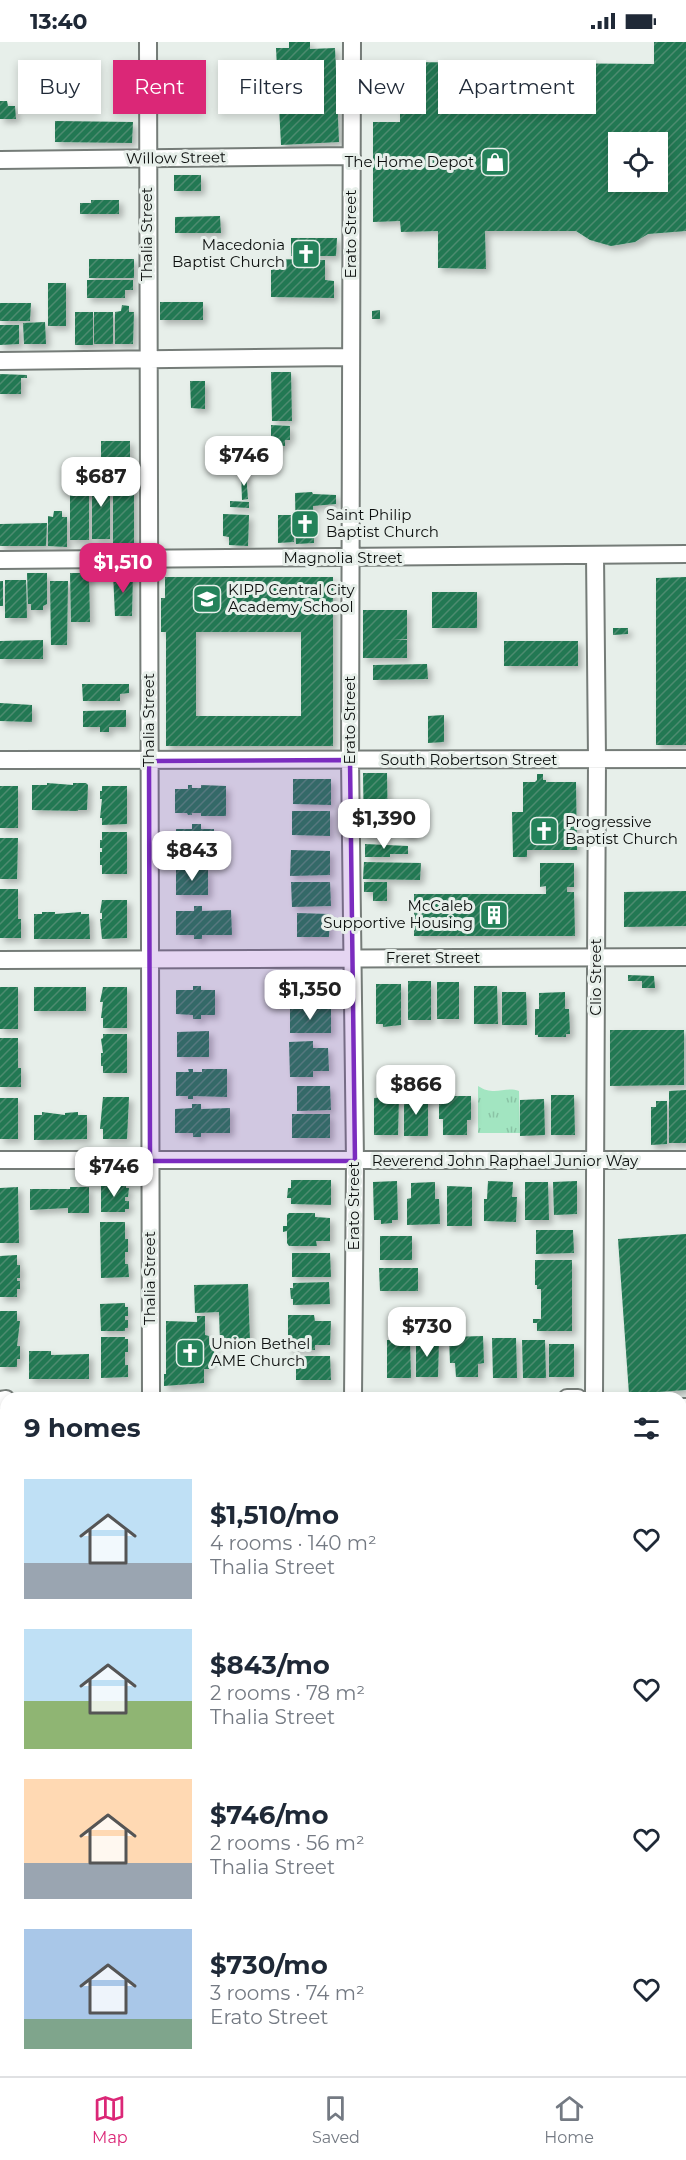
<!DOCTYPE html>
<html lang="en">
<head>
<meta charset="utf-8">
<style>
  body { margin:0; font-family:Montserrat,sans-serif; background:#f2f2f3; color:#1f2937; height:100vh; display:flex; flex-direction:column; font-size:22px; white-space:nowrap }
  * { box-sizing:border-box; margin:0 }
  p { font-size:20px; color:#747a83 }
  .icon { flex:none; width:33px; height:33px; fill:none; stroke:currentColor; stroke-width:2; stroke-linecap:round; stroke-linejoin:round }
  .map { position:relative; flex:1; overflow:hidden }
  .panel { position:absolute; left:0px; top:1350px; width:687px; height:684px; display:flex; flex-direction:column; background:#fff; border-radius:18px 18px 0 0; box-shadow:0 3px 9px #0003 }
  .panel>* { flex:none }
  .banner { position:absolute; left:18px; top:18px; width:651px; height:54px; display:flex; gap:12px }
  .controls { position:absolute; left:608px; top:90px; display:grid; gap:12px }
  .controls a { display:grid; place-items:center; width:60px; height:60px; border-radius:0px; background:#fff; box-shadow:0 3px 9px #0003; font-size:30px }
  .price { position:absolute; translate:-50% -51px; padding:0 14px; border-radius:12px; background:#fff; color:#222; font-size:20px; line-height:39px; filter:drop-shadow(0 2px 3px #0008) }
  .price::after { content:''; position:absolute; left:50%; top:36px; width:18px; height:14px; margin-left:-9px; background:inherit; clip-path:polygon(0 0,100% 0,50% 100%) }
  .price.selected { background:#db2777; color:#fff }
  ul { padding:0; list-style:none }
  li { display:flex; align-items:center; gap:18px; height:150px; padding:0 24px }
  li span { display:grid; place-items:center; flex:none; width:168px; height:120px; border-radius:0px; color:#555 }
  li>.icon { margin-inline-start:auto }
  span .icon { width:72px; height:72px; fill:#fffc; stroke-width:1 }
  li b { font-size:26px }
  h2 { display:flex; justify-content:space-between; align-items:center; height:72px; padding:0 24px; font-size:26px }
  .pill { padding:0 21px; border-radius:0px; background:#fff; box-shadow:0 3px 9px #0003; font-size:21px; line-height:54px }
  .pill.selected { background:#db2777; color:#fff }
  .status { display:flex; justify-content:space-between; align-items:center; height:42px; padding:0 30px; background:#fff; direction:ltr }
  .status svg { height:16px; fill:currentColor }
  .dock { display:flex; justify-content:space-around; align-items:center; height:84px; border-top:2px solid #e0e1e3; background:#fff; font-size:16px; color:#747a83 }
  .dock a { display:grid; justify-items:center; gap:3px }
  .dock .selected { color:#db2777 }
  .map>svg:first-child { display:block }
  .grass { fill:url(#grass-tufts) }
  .building { fill:url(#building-hatch); fill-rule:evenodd; filter:url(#shadow) }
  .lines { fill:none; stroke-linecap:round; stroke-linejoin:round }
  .street-casing { stroke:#757c78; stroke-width:20 }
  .secondary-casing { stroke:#757c78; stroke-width:26 }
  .street { stroke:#fff; stroke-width:16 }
  .secondary { stroke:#ceeedf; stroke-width:22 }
  .marked { fill:#7b2cbf; fill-opacity:0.2; stroke:#7b2cbf; stroke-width:4.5; stroke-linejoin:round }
  .labels { text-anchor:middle; stroke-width:6; stroke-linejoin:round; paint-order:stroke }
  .street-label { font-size:15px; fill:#0c0f0e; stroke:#e7efea }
  .poi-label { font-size:15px; fill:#0c0f0e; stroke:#e7efea; text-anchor:start }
</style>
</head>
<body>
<div class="status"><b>13:40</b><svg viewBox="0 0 49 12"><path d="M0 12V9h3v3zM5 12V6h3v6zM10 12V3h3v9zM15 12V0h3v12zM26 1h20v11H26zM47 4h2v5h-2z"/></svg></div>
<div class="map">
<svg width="686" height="2034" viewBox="0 0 686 2034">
  <defs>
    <pattern id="grass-tufts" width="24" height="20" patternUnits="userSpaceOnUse" patternTransform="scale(1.5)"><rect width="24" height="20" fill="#a2e5c1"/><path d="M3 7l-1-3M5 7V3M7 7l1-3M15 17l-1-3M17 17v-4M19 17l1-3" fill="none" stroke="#8ac3a5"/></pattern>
    <pattern id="building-hatch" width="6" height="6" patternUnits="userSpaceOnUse" patternTransform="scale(1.5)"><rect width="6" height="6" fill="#217852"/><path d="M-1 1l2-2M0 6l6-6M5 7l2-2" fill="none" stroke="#4e8b70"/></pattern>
    <filter id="shadow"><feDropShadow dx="4" dy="4" stdDeviation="3" flood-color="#0004"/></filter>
  </defs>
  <rect width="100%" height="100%" fill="#e7efea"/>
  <path class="grass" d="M478,1044C495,1055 504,1044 519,1049L520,1091H478Z"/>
  <path class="building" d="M289,0H310V7L335,6L339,100L281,103L276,6H289Z
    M654,0H686V189L648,192L635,200L611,204L590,198L576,189H485L486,227L438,226V189L401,190L400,179L373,180V80H400V20L654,22ZM618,100H657V140H618Z
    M0,59H7L8,64H15L16,77H0Z
    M55,79L133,80L132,101L55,100Z
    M174,133H201V149H174Z
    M91,158H119V172H80V161H91Z
    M220,174L221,191H175V175Z
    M291,196H337L336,214H291Z
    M89,217H134V236H89Z
    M271,217L325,218V238L334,239V256L271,255Z
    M87,238H133V248H125V256H87Z
    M48,241H66V284H48Z
    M160,260H203V278H160Z
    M0,261H31L30,279H0Z
    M122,263L129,264V270H134L133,302H115V270L121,269Z
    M380,268V277H372V269Z
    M75,270H93V303H75Z
    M94,270H113V302H94Z
    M45,280L46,302H24L23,281Z
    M0,283H19V302L0,303Z
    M271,330H291L292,379H272Z
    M0,332L27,333V336H21V352H0Z
    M190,339H205V367L191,366Z
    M271,383L290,384V398H285V404L271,403Z
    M101,399H130V415H101Z
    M70,429H89V498H70Z
    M241,431H246L248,457L242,458Z
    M92,434H110V497H92Z
    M113,446H134V504H113Z
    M312,450L313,452L336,453V462L313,464L314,501L296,502L295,451Z
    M230,459L249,460V466L230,465Z
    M54,469H62V475H67V505L48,504V474L53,475Z
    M223,472L249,473L248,504L229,503V495L223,494Z
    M278,473H293L294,500L278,501Z
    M47,481L46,504H0V482Z
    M27,531H47V562L43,564V568H31V562H28Z
    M70,531H89L90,580H71Z
    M113,531H133L132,574H115Z
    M165,535H333V704H166V590H161V556H165ZM196,590H301V674H196Z
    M686,535V703H656V536Z
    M5,538H26L27,576H5Z
    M0,539H3V564H0Z
    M50,539H68L67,603H51Z
    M432,550H477V586H432Z
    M363,568H407V597H393L407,598V616H363Z
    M613,586H628V592L613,593Z
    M43,598V617H0V599Z
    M504,599H578V624H504Z
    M427,622L428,637L373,638V623Z
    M82,642H129V651L120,652V659H83Z
    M0,661L32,663V680L0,679Z
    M126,668V685H109V690H100V685H83V669Z
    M444,673V700L428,701V674Z
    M363,731H387L388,793L364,794Z
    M537,732H543V738H546V740H576L577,808H527V815H513L512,770H523V740H535L537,738Z
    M293,737H331V763L293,762Z
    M47,741L73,743V741H86L88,743L87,768H78V769L32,768V743H47Z
    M188,743H192V746H201V743L226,744V774H201V771H192V773H188L187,771H175V747H188Z
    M0,744H18V786H0Z
    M102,744H127V782L102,783V776H100L102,757H100V749H102Z
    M292,769H330V794L292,793Z
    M403,770H413V793H403Z
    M192,782H201V787H214V812H201V815H192V812L176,811V787H192Z
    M102,790H127V832H102V823H100V810H102V806H100V798H102Z
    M0,796H18L17,837H0Z
    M365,802L408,804V812H390V815H365Z
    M291,808L330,809V833L290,834Z
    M364,820L421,821L420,838L363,837Z
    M540,821H574V845H567V850H574L575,894H414V852H546V844L540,845Z
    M176,827L208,828V853H176Z
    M291,840H330L331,864L292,865Z
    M364,840H387V859H373V850H364Z
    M0,847H18V877H21V896H0Z
    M686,849V884L624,885V850Z
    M102,858H127V896L102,897L100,877H102V871H100Z
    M194,864H202V869L231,868L232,893H202V897H194V893H176V869H194Z
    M42,870H55V872L81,870V872H89L90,897H34V872H42Z
    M297,871L330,872L329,895H297Z
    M628,933L654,934L655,946H642V939H628Z
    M292,938H331V963H292Z
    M408,939H431V978H408Z
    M437,940H459V977H437Z
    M376,942H401V983L383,985V982H376Z
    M193,944H201V948H215V973H201V977H193V973L176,972V948H193Z
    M474,944H497L498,982H474Z
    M0,945H18V987H0Z
    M34,945H86V969H34Z
    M103,945H127V986H103V976H101L103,960H100Z
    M502,950H526L527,983H502Z
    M565,950V967H569L570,992H566V995H538V993H535V967H539V951Z
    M290,967H331V991H290Z
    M610,988H684V1043L610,1044Z
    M209,989V1015H177V990Z
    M103,992H127V1031H103V1024H101V1011H103L101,997L103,996Z
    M0,996H18V1026H21V1045H0Z
    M313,999V1006H328L329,1029H313V1035H290L289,1000Z
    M188,1027H193V1030H202V1027H227V1055L193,1054V1057H188V1054H176V1030H189Z
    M297,1044H330L331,1068L297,1069Z
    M686,1048V1101H669V1049Z
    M551,1053H574L575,1093H551Z
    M399,1054L398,1093H374V1056Z
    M428,1054V1094H404V1055Z
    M439,1054H471V1078H467V1093H443V1077H439Z
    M103,1055H129L127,1097H103V1087H100Z
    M0,1056H18V1097H0Z
    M544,1057L545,1093L520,1094V1058Z
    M656,1059H667V1102L651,1103V1065H656Z
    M192,1062H201V1067L230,1066V1091H201V1095H193V1091H175V1067L192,1066Z
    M42,1070L65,1073V1071L78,1070V1073H87V1097L34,1098V1073H42Z
    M292,1072H330V1096H292Z
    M291,1138H331V1163L291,1162V1156H287L288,1146H291Z
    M397,1139L398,1178H392V1181L381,1182V1178H374L373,1140Z
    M488,1139L513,1140L512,1155H517L516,1180L484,1179V1157H487Z
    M577,1139V1172L554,1173L553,1140Z
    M435,1140V1157H439L440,1182L407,1183V1157L411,1156V1141Z
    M525,1140H548L549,1178H525Z
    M101,1142H126V1146H129L128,1155H125V1159H129V1167H125V1170H101Z
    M447,1144L472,1145V1184H447Z
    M18,1145L19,1201H0V1146Z
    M70,1145H89V1171H68V1166L30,1168V1147H70Z
    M289,1171H315V1175L330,1176V1199H316L317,1204H289L287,1201V1189L283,1190V1184H287V1173Z
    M100,1180H125V1197H128V1210H125V1222H128L129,1235L101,1236Z
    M536,1188H573L574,1211L536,1212Z
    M686,1192V1348L629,1352L618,1197Z
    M380,1194H412V1218H380Z
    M292,1211H330L331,1235H292Z
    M17,1213V1223H20V1236H17V1239H20V1247H17V1255H0V1214Z
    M535,1218H572V1289H537V1281H533V1277H541V1247H537V1243H535Z
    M379,1226H418V1249H380Z
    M329,1240L330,1262L293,1263V1257H291L290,1246H293V1241Z
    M248,1242L250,1300L220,1301L219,1270L195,1271L194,1243Z
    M125,1261V1265H128V1274H125V1278H128V1286H125V1289H101L100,1262Z
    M0,1269H17V1279H20L17,1304H20V1317H17V1325H0Z
    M288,1273H314L315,1279H331L330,1303H315V1308H290L288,1306Z
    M197,1274H205V1293L209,1294V1303H214V1320H209V1327H204V1341L164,1344V1332H166V1279L197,1280Z
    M483,1294L484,1321L478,1322V1335H456L455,1321H450L449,1295Z
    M101,1295H125V1297H128V1310H125V1323H128V1335L101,1336Z
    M492,1296H516L517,1336H493Z
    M387,1298H410L411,1336H387Z
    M416,1298H439L438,1335H416Z
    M522,1298H545L546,1336H523Z
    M549,1302H574V1335H549Z
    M29,1309H51V1313L89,1312V1337H29Z
    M296,1314H330L331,1338H296Z
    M681,1401H686V1464H681Z
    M681,1525H686V1587H681Z
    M0,1713H6V1732H3V1727H0Z
    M0,1755H6V1772H0Z
    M0,1775H6V1792H0Z
    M0,1795H6V1813H0Z
    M0,1852H6V1865H0Z
    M0,1873H6V1887H0Z
    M0,1895H6V1909H0Z
    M0,1930H6V1979H0Z
    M16,2028H75V2034H16Z
    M368,2028H417V2034H369Z
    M505,2028H523V2034H506Z
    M525,2028H542V2034H525Z
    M546,2028H583L584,2034H546Z"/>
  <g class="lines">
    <g class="street-casing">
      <path id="street" d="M148,0L151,1356
        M352,0L350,718L355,1119L353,1356
        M0,118L352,114
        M0,319L350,315
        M0,518L686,512
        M0,718L686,717
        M0,918L686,915
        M0,1118H686
        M567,1356H578
        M594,1356L597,717L595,513
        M0,1358L6,1357
        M681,1365H686
        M0,1374L6,1376
        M0,1831H6
        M681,1990H686
        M0,1996H6
        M152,2028V2034
        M354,2034V2028
        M600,2034V2028"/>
    </g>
    <g class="secondary-casing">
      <path id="secondary" d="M681,1617H686
        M0,1623H6
        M0,1668H6
        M681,1677L686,1678"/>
    </g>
    <use href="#street" class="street"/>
    <use href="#secondary" class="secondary"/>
  </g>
  <path class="marked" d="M350,718L355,1119H150L149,719Z"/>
  <defs>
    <g id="shop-square" transform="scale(1.5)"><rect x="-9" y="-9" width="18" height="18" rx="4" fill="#24825a" stroke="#e7efea"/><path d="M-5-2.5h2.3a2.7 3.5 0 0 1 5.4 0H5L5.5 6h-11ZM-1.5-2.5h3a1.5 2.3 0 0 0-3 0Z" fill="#fff"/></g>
    <g id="church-square" transform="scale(1.5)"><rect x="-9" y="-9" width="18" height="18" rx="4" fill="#24825a" stroke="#e7efea"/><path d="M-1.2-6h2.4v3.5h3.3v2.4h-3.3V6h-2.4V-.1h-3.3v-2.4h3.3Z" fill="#fff"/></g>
    <g id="school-square" transform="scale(1.5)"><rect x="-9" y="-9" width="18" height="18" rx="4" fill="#24825a" stroke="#e7efea"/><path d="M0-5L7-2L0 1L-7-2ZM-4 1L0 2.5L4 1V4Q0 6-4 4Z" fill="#fff"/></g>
    <g id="building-square" transform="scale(1.5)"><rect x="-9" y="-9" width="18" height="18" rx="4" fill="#24825a" stroke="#e7efea"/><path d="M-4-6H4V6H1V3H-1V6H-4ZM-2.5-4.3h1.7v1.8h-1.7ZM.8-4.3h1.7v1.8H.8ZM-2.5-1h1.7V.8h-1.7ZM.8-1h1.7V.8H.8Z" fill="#fff"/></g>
  </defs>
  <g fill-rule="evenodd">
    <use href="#shop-square" x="495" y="120"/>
    <use href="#church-square" x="306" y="212"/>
    <use href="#church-square" x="305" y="482"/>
    <use href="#school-square" x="207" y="557"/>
    <use href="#church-square" x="544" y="789"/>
    <use href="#building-square" x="494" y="873"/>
    <use href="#church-square" x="190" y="1311"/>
  </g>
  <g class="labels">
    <g class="street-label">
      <text transform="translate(176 116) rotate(-1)" y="5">Willow Street</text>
      <text transform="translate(147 192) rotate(-90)" y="5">Thalia Street</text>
      <text transform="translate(351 192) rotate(-90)" y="5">Erato Street</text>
      <text x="343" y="521">Magnolia Street</text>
      <text transform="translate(149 678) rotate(-90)" y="5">Thalia Street</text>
      <text transform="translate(350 678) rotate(-90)" y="5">Erato Street</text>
      <text x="469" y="723">South Robertson Street</text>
      <text x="433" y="921">Freret Street</text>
      <text transform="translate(596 935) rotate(-90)" y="5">Clio Street</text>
      <text x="505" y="1124">Reverend John Raphael Junior Way</text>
      <text transform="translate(354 1164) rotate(-90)" y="5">Erato Street</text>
      <text transform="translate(150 1236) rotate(-90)" y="5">Thalia Street</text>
    </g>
    <g class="poi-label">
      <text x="474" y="125" text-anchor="end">The Home Depot</text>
      <text x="285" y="208" text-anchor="end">Macedonia<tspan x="285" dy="17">Baptist Church</tspan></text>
      <text x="326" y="478">Saint Philip<tspan x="326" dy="17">Baptist Church</tspan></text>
      <text x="228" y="553">KIPP Central City<tspan x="228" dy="17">Academy School</tspan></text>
      <text x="565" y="785">Progressive<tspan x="565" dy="17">Baptist Church</tspan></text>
      <text x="473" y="869" text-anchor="end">McCaleb<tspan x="473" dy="17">Supportive Housing</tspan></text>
      <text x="211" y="1307">Union Bethel<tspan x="211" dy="17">AME Church</tspan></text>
    </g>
  </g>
</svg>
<div class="controls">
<a><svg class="icon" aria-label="locate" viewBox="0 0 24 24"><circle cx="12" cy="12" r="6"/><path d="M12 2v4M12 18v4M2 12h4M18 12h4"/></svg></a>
</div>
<b class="price" style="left:244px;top:445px">$746</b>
<b class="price" style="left:101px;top:466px">$687</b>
<b class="price selected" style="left:123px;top:552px">$1,510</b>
<b class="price" style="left:384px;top:808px">$1,390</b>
<b class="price" style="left:192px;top:840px">$843</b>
<b class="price" style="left:310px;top:979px">$1,350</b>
<b class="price" style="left:416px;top:1074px">$866</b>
<b class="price" style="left:114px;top:1156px">$746</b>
<b class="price" style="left:427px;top:1316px">$730</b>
<div class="banner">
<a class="pill">Buy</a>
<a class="pill selected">Rent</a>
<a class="pill">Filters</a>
<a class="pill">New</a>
<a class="pill">Apartment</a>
</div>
<section class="panel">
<h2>9 homes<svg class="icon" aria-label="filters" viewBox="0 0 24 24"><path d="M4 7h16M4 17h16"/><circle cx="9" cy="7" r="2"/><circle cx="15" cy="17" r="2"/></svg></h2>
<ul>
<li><span style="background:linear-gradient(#bfe0f5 70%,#9aa5b1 0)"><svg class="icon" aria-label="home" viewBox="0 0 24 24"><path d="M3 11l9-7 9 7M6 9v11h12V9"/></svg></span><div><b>$1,510/mo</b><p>4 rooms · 140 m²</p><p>Thalia Street</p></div><svg class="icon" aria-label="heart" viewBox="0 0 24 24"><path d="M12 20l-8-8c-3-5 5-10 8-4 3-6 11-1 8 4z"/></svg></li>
<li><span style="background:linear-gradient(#bfe0f5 60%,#8fb573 0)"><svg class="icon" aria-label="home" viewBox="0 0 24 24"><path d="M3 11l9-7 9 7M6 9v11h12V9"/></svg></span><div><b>$843/mo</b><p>2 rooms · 78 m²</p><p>Thalia Street</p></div><svg class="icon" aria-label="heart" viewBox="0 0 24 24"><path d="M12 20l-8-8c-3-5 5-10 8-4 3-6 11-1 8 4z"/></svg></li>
<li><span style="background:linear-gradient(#ffd9b3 70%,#9aa5b1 0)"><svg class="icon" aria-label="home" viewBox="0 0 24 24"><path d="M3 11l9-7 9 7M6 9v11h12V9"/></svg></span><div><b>$746/mo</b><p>2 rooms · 56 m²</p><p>Thalia Street</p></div><svg class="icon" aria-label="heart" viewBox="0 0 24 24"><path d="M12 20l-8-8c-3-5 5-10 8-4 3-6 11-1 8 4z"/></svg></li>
<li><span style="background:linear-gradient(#a9c7e8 75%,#7fa58c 0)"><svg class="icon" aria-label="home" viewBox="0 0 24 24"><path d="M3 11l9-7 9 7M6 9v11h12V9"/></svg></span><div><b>$730/mo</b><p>3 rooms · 74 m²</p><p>Erato Street</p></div><svg class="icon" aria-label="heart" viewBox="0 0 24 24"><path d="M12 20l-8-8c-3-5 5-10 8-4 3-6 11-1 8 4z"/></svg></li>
</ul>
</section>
</div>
<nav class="dock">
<a class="selected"><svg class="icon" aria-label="map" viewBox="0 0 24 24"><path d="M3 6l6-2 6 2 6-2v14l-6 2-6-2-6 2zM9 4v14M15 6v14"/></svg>Map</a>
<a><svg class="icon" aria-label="saved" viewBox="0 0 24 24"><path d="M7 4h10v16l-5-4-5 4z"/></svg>Saved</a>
<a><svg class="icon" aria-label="home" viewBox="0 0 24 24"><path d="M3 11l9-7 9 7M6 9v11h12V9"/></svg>Home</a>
</nav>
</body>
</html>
